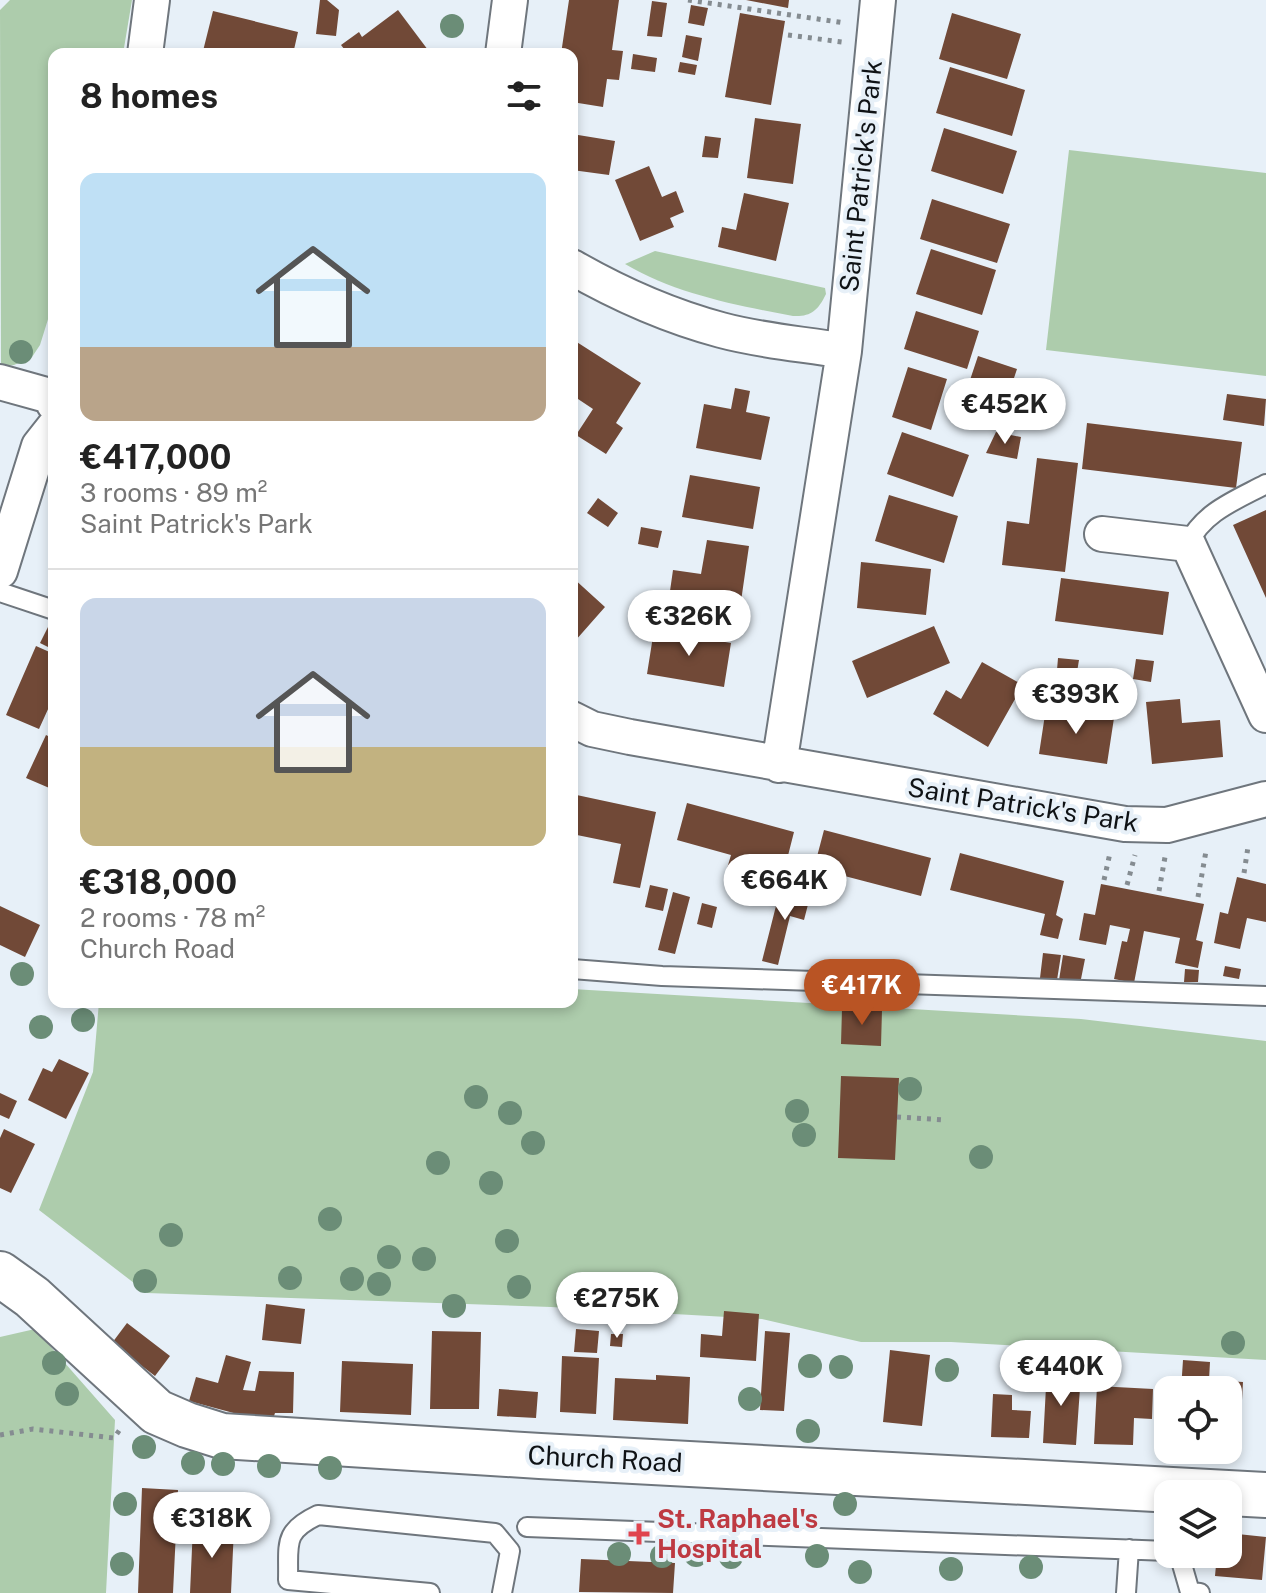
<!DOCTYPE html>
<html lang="en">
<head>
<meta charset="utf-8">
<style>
  body { margin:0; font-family:"Public Sans",sans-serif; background:#f2f2f2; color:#222; height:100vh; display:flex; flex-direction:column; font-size:30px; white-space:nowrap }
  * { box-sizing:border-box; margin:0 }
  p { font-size:26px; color:#767676 }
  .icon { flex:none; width:44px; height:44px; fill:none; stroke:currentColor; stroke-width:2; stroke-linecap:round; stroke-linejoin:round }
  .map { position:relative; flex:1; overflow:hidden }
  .panel { position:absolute; left:48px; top:48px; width:530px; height:960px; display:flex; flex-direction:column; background:#fff; border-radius:16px; box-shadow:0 4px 12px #0003 }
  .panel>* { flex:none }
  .controls { position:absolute; left:1154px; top:1376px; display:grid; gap:16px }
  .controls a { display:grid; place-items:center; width:88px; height:88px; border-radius:16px; background:#fff; box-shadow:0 4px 12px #0003; font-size:40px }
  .price { position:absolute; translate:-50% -68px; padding:0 18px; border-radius:28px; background:#fff; color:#222; font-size:26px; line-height:52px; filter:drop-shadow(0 2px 4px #0008) }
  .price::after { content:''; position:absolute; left:50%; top:48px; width:24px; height:18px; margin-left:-12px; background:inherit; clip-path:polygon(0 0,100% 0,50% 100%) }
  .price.selected { background:#b95424; color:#fff }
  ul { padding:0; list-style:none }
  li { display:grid; align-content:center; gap:16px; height:424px; padding:0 32px }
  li+li { border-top:2px solid #e0e0e0 }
  li span { display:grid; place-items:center; height:248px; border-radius:16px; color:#555 }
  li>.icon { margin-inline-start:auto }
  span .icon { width:144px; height:144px; fill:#fffc; stroke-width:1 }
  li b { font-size:34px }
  h2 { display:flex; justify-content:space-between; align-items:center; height:96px; padding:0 32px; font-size:34px }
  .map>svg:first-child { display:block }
  .green { fill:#adccac }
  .building { fill:#714937 }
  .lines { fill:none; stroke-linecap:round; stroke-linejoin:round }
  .service-casing { stroke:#6f767d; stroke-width:22 }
  .minor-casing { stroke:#6f767d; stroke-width:38 }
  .tertiary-casing { stroke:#6f767d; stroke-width:48 }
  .path { stroke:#858c91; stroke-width:5; stroke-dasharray:4 6; stroke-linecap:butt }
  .service { stroke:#fff; stroke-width:18 }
  .minor { stroke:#fff; stroke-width:34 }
  .tertiary { stroke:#fff; stroke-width:44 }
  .tree { fill:#6b8d77 }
  .health-dot { fill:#e0444e; stroke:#e7f0f8; stroke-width:3 }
  .labels { text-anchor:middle; stroke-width:8; stroke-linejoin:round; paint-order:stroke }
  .street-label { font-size:26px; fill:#0f1215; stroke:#e7f0f8 }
  .health-label { font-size:26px; font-weight:bold; fill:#be3a42; stroke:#e7f0f8; text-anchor:start }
</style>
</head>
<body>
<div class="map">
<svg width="1266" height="1593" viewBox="0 0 1266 1593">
  <rect width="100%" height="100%" fill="#e7f0f8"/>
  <path class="green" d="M10,0H132L123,54H54V300L40,345L32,357L14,365L1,367L0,10Z
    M1069,150L1266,173V376L1046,350Z
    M655,251L825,288L826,294C818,311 810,317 793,316C735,305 676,294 625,264Z
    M572,989L1081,1019L1266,1041V1360L951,1342H861L762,1319L551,1307L147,1293L39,1210L93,1072L99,1002H572Z
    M35,1329L115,1420L106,1593H0V1337Z"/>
  <path class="building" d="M320,0H327L339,10L336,36L316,34Z
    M569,0H619L612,50L623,51L619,80L607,79L603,107L572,102V54H561Z
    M746,0H789L788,8Z
    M652,1L667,3L662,37L647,36Z
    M691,5L708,8L704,26L688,23Z
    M398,10L431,54H348L341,45L359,32L362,37Z
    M213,11L298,32L293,54H214L203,51Z
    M740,13L785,21L771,105L725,97Z
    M952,13L1021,34L1007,79L939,59Z
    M686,35L702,38L698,61L682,57Z
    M633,54L657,58L655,72L631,69Z
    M680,62L697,65L695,75L678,72Z
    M950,67L1025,90L1012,136L936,113Z
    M755,118L801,124L793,184L747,178Z
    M944,128L1017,151L1003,194L931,171Z
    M572,134L615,141L609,175L572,170Z
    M705,136L721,138L718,158L702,157Z
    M649,166L662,197L676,191L684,212L670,218L674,227L640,241L615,180Z
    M744,193L789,203L776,261L718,247L722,227L736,230Z
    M932,199L1010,224L997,263L920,239Z
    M931,249L996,270L982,315L916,294Z
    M916,311L979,331L967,369L904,349Z
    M572,339L641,383L616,423L623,428L606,454L576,435L593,409L572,395Z
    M978,356L1017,369L1002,414L979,406L986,385L970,380Z
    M908,367L947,379L931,430L892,417Z
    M735,388L750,391L746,412L770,417L761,460L696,448L704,404L731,409Z
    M1227,394L1266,399L1264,426L1223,420Z
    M1087,423L1242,442L1236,488L1082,469Z
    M902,432L969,455L953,497L887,474Z
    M996,432L1021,437L1017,459L986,453Z
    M1037,458L1078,463L1065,572L1002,565L1007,521L1029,524Z
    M690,475L760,487L753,529L682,517Z
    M889,495L958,516L944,563L875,541Z
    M598,498L618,513L608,527L587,513Z
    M1266,510V598L1233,525Z
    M641,527L662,531L658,548L638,544Z
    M707,540L749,546L739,615L668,605L673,570L701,574Z
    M861,562L931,569L926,615L857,608Z
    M572,577L605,607L575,641L572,639Z
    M1061,578L1169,592L1163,635L1055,621Z
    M934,626L950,663L867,698L852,661Z
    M48,627L54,630V650L40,643Z
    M654,630L731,643L724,687L647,674Z
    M36,646L54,654V696L39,729L6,715Z
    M1058,658L1079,660L1077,672L1057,670Z
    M1136,659L1154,661L1151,682L1133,679Z
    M982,662L1023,685L988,747L933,714L946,690L961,699Z
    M1180,699L1182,723L1220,720L1223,757L1152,764L1146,702Z
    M1046,708L1114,718L1107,764L1039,754Z
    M46,735L54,739V790L26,778Z
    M572,794L656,812L640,888L613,883L621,844L572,834Z
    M687,803L794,832L780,887L760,881L764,863L758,862L753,879L726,872L731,855L677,840Z
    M824,830L931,858L921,896L814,868Z
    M960,853L1064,881L1056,915L1063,919L1058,939L1040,935L1045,914L950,890Z
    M1237,877L1266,884V922L1247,918L1240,949L1214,943L1220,912L1228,914Z
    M1101,884L1204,904L1196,940L1203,942L1198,968L1175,963L1180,938L1144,931L1134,983L1114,979L1122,941L1127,942L1130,929L1110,925L1106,945L1079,940L1084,913L1095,915Z
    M650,885L668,889L663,911L645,907Z
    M786,886L811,893L804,920L790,916L778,965L762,961L777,902L782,903Z
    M673,892L690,897L675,954L658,950Z
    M702,903L717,907L712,928L697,924Z
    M0,906L40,925L25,957L0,945Z
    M1043,953L1061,955L1057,980L1040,978Z
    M1063,955L1085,959L1080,984L1059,980Z
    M1225,966L1241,969L1239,979L1223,976Z
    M1185,969L1199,970L1198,982H1184Z
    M842,1009L882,1010L881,1046L841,1044Z
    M59,1059L89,1073L66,1119L28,1100L43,1068L52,1072Z
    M841,1076L899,1078L895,1160L838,1158Z
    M0,1093L17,1101L9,1119L0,1115Z
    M4,1129L35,1144L11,1193L0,1188V1138Z
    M266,1304L305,1309L301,1344L262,1340Z
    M724,1311L759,1314L756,1361L700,1357L701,1334L722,1336Z
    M127,1323L170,1356L155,1376L112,1343Z
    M576,1329L599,1331L597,1353L574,1352Z
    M432,1331L481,1332L479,1409H430Z
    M765,1331L790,1333L784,1411L760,1410Z
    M611,1334H623L622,1347L610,1346Z
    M890,1350L930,1355L922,1426L883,1422Z
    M1075,1353L1094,1355L1093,1383L1073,1382Z
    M226,1355L251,1362L243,1390L255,1391L259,1371L294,1372L293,1413H275L274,1416L241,1415L189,1401L196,1377L218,1383Z
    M562,1356L599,1358L596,1414L560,1412Z
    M1183,1360L1210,1362L1209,1380L1243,1382L1240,1436H1228V1390H1181Z
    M342,1361L413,1364L411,1415L340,1412Z
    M1047,1368L1072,1369L1071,1388H1080L1076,1445L1043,1443Z
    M656,1375L690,1377L688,1424L613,1420L615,1378L656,1380Z
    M1097,1386L1153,1389L1152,1419L1134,1418L1133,1445L1094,1444Z
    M499,1389L538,1392L536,1418L497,1416Z
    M993,1394L1012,1395V1410L1031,1411L1029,1438L991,1437Z
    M142,1488L178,1490L173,1593H138Z
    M193,1526L234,1528L231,1593H190Z
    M1228,1533L1266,1537L1262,1580L1215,1576L1217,1554H1228Z
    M581,1559L675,1563L673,1593L579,1592Z"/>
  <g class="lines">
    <g class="service-casing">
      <path id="service" d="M1188,544C1203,512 1236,500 1266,484
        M0,592L54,610
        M572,969L662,976L1266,996
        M527,1527L1168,1551
        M1179,1554L1190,1592L1200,1593
        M430,1593L288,1580C289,1544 282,1532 318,1515L495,1533L510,1551L502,1593
        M1126,1593L1129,1549"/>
    </g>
    <g class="minor-casing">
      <path id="minor" d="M145,54L152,0
        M503,54L510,0
        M572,267C619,294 669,316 721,330C761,341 804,344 844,351L779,765
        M844,351L878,0
        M0,382L50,396L54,404
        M1102,534L1188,544L1266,715
        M0,571L39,446L54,427
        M572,719L592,729L630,737L1125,824L1167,825L1266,799"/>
    </g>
    <g class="tertiary-casing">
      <path id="tertiary" d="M0,1274L32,1297L157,1412L187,1425L222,1436L540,1456L1266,1495"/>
    </g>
    <path class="path" d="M688,0L845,23
      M788,35L842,42
      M1244,873L1248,847
      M1104,880L1110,853
      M1127,885L1135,855
      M1159,891L1165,857
      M1198,897L1206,851
      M897,1117L946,1120
      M0,1435L33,1429L114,1438L121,1428"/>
    <use href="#service" class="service"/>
    <use href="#minor" class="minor"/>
    <use href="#tertiary" class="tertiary"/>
  </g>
  <g class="tree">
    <circle cx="452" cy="26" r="12"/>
    <circle cx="21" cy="352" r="12"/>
    <circle cx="22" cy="974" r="12"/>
    <circle cx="83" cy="1020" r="12"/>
    <circle cx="41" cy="1027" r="12"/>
    <circle cx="910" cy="1089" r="12"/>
    <circle cx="476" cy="1097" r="12"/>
    <circle cx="797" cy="1111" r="12"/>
    <circle cx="510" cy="1113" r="12"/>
    <circle cx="804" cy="1135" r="12"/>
    <circle cx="533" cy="1143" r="12"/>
    <circle cx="981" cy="1157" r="12"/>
    <circle cx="438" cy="1163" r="12"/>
    <circle cx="491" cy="1183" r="12"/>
    <circle cx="330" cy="1219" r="12"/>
    <circle cx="171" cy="1235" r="12"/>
    <circle cx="507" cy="1241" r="12"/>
    <circle cx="389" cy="1257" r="12"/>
    <circle cx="424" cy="1259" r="12"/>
    <circle cx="290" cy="1278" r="12"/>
    <circle cx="352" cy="1279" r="12"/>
    <circle cx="145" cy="1281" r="12"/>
    <circle cx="379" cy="1284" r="12"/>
    <circle cx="519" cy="1287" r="12"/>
    <circle cx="454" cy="1306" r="12"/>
    <circle cx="1233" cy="1343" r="12"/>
    <circle cx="54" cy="1363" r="12"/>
    <circle cx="810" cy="1366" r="12"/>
    <circle cx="841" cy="1367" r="12"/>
    <circle cx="947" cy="1370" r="12"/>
    <circle cx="67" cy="1394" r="12"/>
    <circle cx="750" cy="1399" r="12"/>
    <circle cx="808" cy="1431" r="12"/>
    <circle cx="144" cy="1447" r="12"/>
    <circle cx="193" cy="1463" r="12"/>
    <circle cx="223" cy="1464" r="12"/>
    <circle cx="269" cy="1466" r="12"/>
    <circle cx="330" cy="1468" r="12"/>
    <circle cx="125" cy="1504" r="12"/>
    <circle cx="845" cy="1504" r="12"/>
    <circle cx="619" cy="1554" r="12"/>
    <circle cx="696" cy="1555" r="12"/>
    <circle cx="662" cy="1556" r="12"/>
    <circle cx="817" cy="1556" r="12"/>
    <circle cx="731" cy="1557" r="12"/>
    <circle cx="122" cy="1564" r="12"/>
    <circle cx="1031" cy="1567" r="12"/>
    <circle cx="951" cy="1569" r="12"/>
    <circle cx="860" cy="1572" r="12"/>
  </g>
  <path class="health-dot" d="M635 1522h8v8h8v8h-8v8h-8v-8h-8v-8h8z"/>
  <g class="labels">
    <g class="street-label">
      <text transform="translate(861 176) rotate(-84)" y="9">Saint Patrick's Park</text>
      <text transform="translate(1023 805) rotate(9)" y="9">Saint Patrick's Park</text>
      <text transform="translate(605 1459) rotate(3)" y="9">Church Road</text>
    </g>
    <g class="health-label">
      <text x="657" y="1528">St. Raphael's<tspan x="657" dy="30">Hospital</tspan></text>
    </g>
  </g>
</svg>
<div class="controls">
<a><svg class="icon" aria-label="locate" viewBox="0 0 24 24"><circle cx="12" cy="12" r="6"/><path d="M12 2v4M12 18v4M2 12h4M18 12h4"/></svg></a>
<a><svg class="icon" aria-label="layers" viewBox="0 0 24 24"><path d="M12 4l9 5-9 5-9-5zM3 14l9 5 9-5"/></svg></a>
</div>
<b class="price" style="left:1005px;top:446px">€452K</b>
<b class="price" style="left:689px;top:658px">€326K</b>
<b class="price" style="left:1076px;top:736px">€393K</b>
<b class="price" style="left:785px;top:922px">€664K</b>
<b class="price selected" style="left:862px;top:1027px">€417K</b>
<b class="price" style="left:617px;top:1340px">€275K</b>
<b class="price" style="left:1061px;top:1408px">€440K</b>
<b class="price" style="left:212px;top:1560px">€318K</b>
<section class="panel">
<h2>8 homes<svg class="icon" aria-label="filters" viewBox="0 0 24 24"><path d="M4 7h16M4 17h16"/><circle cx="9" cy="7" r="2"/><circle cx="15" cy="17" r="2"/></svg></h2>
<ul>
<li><span style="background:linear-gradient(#bfe0f5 70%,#b9a48a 0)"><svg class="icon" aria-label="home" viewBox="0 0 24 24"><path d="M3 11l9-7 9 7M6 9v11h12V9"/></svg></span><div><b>€417,000</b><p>3 rooms · 89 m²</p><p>Saint Patrick's Park</p></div></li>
<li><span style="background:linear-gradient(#c9d6e8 60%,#c2b280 0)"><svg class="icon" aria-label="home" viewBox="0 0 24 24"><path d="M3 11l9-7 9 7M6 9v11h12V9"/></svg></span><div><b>€318,000</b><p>2 rooms · 78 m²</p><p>Church Road</p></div></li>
</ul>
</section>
</div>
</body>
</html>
